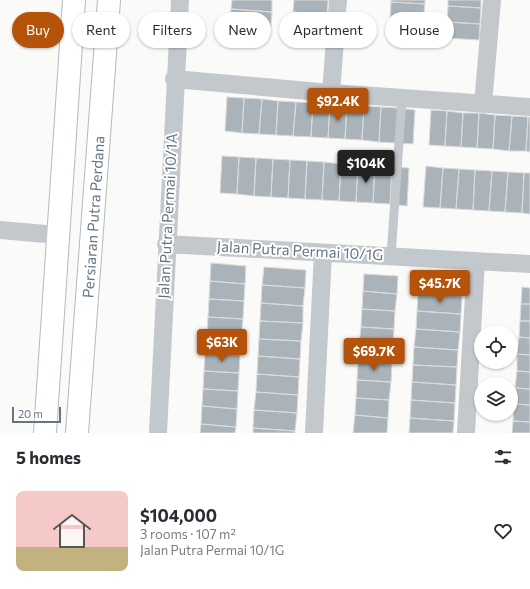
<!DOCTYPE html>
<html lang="en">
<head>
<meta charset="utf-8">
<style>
  body { margin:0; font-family:Commissioner,sans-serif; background:#f2f2f3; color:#2b2b33; height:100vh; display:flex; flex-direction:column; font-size:15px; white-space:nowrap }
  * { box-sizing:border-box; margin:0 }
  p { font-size:13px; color:#7c7c81 }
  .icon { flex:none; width:22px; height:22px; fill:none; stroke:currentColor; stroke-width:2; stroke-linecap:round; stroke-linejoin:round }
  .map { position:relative; height:433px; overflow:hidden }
  .drawer { display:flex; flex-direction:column; background:#fff; flex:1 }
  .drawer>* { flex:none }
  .banner { position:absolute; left:12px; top:12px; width:506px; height:36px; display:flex; gap:8px }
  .buttons { position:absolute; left:474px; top:325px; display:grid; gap:8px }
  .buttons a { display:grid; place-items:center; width:44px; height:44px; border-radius:50%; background:#fff; box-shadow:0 1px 3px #0004; font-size:20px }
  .scale { position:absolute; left:12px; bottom:10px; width:49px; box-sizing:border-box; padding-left:4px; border:2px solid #657683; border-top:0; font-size:11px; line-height:14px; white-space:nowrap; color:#657683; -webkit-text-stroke:3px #fff; paint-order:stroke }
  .price { position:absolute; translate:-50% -34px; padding:0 9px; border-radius:4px; background:#b45309; color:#fff; font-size:13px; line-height:26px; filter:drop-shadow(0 1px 2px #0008) }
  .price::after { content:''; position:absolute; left:50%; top:24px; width:12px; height:9px; margin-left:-6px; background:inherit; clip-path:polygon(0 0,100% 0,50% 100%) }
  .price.active { background:#222; color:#fff }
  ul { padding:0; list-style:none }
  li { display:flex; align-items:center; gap:12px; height:100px; padding:0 16px }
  li span { display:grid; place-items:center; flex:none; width:112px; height:80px; border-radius:8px; color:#555 }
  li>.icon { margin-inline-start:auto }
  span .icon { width:48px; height:48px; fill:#fffc; stroke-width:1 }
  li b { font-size:17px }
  h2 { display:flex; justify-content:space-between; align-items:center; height:48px; padding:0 16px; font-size:17px }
  .pill { padding:0 14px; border-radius:18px; background:#fff; box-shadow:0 1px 3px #0004; font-size:14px; line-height:36px }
  .pill.active { background:#b45309; color:#fff }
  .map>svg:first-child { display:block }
  .building { fill:#aab3b9; stroke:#dcdcda }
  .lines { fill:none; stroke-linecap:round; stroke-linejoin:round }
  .secondary-casing { stroke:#b3babf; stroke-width:24 }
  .lane { stroke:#c3c8cc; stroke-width:9 }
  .street { stroke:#c3c8cc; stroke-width:18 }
  .secondary { stroke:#fff; stroke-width:22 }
  .labels { text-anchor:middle; stroke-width:4; stroke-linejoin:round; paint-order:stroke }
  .street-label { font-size:15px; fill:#657683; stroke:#fff }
</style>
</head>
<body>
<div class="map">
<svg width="530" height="433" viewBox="0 0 530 433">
  <rect width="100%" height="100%" fill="#fafaf8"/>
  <path class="building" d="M232,0H272V12L231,9Z
    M294,0H328L327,15L293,12Z
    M391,0H425V4L391,2Z
    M448,0H481V8L448,6Z
    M391,2L425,4L423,20L390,18Z
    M448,6L481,8L480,24L447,22Z
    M231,9L272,12L270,36L230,34Z
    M293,12L327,15L326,31L292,29Z
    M390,18L423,20L422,37L389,34Z
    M447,22L480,24L479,40L446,38Z
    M227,97L244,98L242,133L225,131Z
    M244,98L262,99L259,134L242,133Z
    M262,99L278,101L276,135L259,134Z
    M278,101L296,102L293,136L276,135Z
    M296,102L313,103L311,137L293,136Z
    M313,103L330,104L328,138L311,137Z
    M330,104L347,105L345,139L328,138Z
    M347,105L364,106L362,140L345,139Z
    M364,106L381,107L379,142L362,140Z
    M381,107L398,108L396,143L379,142Z
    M398,108L415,110L413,144L396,143Z
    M431,110L447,111L445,146L429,145Z
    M447,111L463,113L461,147L445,146Z
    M463,113H479L477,148L461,147Z
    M479,113L495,115L493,149L477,148Z
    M495,115L512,116L509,151L493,149Z
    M512,116L528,117L526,151H509Z
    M528,117H530V152L526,151Z
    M222,156L239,157L237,194L220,193Z
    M239,157L256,158L254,196L237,194Z
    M256,158L273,159L271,197L254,196Z
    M273,159L290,160L288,198L271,197Z
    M290,160L307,161L305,199L288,198Z
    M307,161L324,162L322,200L305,199Z
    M324,162L341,164L339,201L322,200Z
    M341,164L358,165L356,202L339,201Z
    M358,165L375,166L373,203L356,202Z
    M375,166L392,167L390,204L373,203Z
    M426,166L443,168L440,208L423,207Z
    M392,167L409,168L407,206L390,204Z
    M443,168L459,169L456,209L440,208Z
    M459,169L475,170L473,210L456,209Z
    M475,170L492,171L489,211L473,210Z
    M492,171L508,172L505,212L489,211Z
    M508,172L524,173L522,213L505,212Z
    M524,173H530V214L522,213Z
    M211,263L246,266L245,284L210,281Z
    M264,267L306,270L305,288L262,285Z
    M364,274L398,276L397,294L363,291Z
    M419,276L463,279L462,296L418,294Z
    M210,281L245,284L244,301L209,299Z
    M262,285L305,288L303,306L261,303Z
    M522,287L530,288V304H521Z
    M363,291L397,294L395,311L362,309Z
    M418,294L462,296L461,314L417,311Z
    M209,299L244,301L243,319L208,317Z
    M261,303L303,306V323L260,321Z
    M521,304H530V321H520Z
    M362,309L395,311L394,329L361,327Z
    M417,311L461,314L460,332L416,329Z
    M208,317L243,319L241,337L207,335Z
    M260,321L303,323L301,341L259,339Z
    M520,321H530V338L519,337Z
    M361,327L394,329L393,347L359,345Z
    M416,329L460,332L458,350L414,347Z
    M207,335L241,337L240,355L205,353Z
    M519,337L530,338V355L517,354Z
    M259,339L301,341L300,359L258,356Z
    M359,345L393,347L392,364L358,362Z
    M414,347L458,350L457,367L413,365Z
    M205,353L240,355L239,373L204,371Z
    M517,354L530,355V372L517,371Z
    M258,356L300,359L299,377L257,374Z
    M358,362L392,364L391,382L357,380Z
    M413,365L457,367L456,385L412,382Z
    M204,371L239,373L238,391L203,389Z
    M517,371L530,372V389L515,388Z
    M257,374L299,377L298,395L256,392Z
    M357,380L391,382L389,400L356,398Z
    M412,382L456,385L455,403L411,400Z
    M515,388L530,389V405L514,404Z
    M203,389L238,391L237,409L202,406Z
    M256,392L298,395L297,413L254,410Z
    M356,398L389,400L388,418L355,415Z
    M411,400L455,403L454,421L410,418Z
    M514,404L530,405V422L513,421Z
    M202,406L237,409L236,427L201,424Z
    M254,410L297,413L295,431L253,428Z
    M355,415L388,418L387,433H353Z
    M410,418L454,421L453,433H409Z
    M513,421L530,422V433H512Z
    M201,424L236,427L235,433H200Z
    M253,428L295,431V433H253Z"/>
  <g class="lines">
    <g class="secondary-casing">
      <path id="secondary" d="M45,433L74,0
        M77,433L109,0"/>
    </g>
    <path class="lane" d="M391,256L402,99"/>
    <path class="street" d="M174,79L331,93L530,107
      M331,93L338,0
      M483,104L492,0
      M0,230L57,235
      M166,244L530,264
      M158,433L180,0
      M314,433L323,253
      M466,433L476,261"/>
    <use href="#secondary" class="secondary"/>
  </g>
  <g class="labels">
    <g class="street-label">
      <text transform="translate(168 216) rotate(-87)" y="5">Jalan Putra Permai 10/1A</text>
      <text transform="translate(94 217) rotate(-86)" y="5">Persiaran Putra Perdana</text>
      <text transform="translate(300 251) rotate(3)" y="5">Jalan Putra Permai 10/1G</text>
    </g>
  </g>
</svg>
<div class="buttons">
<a><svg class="icon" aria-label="locate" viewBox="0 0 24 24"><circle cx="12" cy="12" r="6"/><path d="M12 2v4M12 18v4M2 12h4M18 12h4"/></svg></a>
<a><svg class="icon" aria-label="layers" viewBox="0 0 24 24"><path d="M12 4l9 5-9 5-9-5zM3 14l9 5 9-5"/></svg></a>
</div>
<div class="scale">20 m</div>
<b class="price" style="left:338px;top:122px">$92.4K</b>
<b class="price active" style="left:366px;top:184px">$104K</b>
<b class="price" style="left:440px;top:304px">$45.7K</b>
<b class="price" style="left:222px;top:363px">$63K</b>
<b class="price" style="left:374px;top:372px">$69.7K</b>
<div class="banner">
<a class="pill active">Buy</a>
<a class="pill">Rent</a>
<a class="pill">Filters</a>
<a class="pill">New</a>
<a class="pill">Apartment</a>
<a class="pill">House</a>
</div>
</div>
<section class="drawer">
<h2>5 homes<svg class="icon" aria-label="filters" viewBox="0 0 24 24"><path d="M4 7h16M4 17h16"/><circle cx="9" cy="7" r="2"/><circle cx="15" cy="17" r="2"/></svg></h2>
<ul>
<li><span style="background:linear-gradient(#f6c9c9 70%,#c2b280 0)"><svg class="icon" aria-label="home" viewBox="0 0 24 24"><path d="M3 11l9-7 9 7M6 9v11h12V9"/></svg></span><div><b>$104,000</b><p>3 rooms · 107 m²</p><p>Jalan Putra Permai 10/1G</p></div><svg class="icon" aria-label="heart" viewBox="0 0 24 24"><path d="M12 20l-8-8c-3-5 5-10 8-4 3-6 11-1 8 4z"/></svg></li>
</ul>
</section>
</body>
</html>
